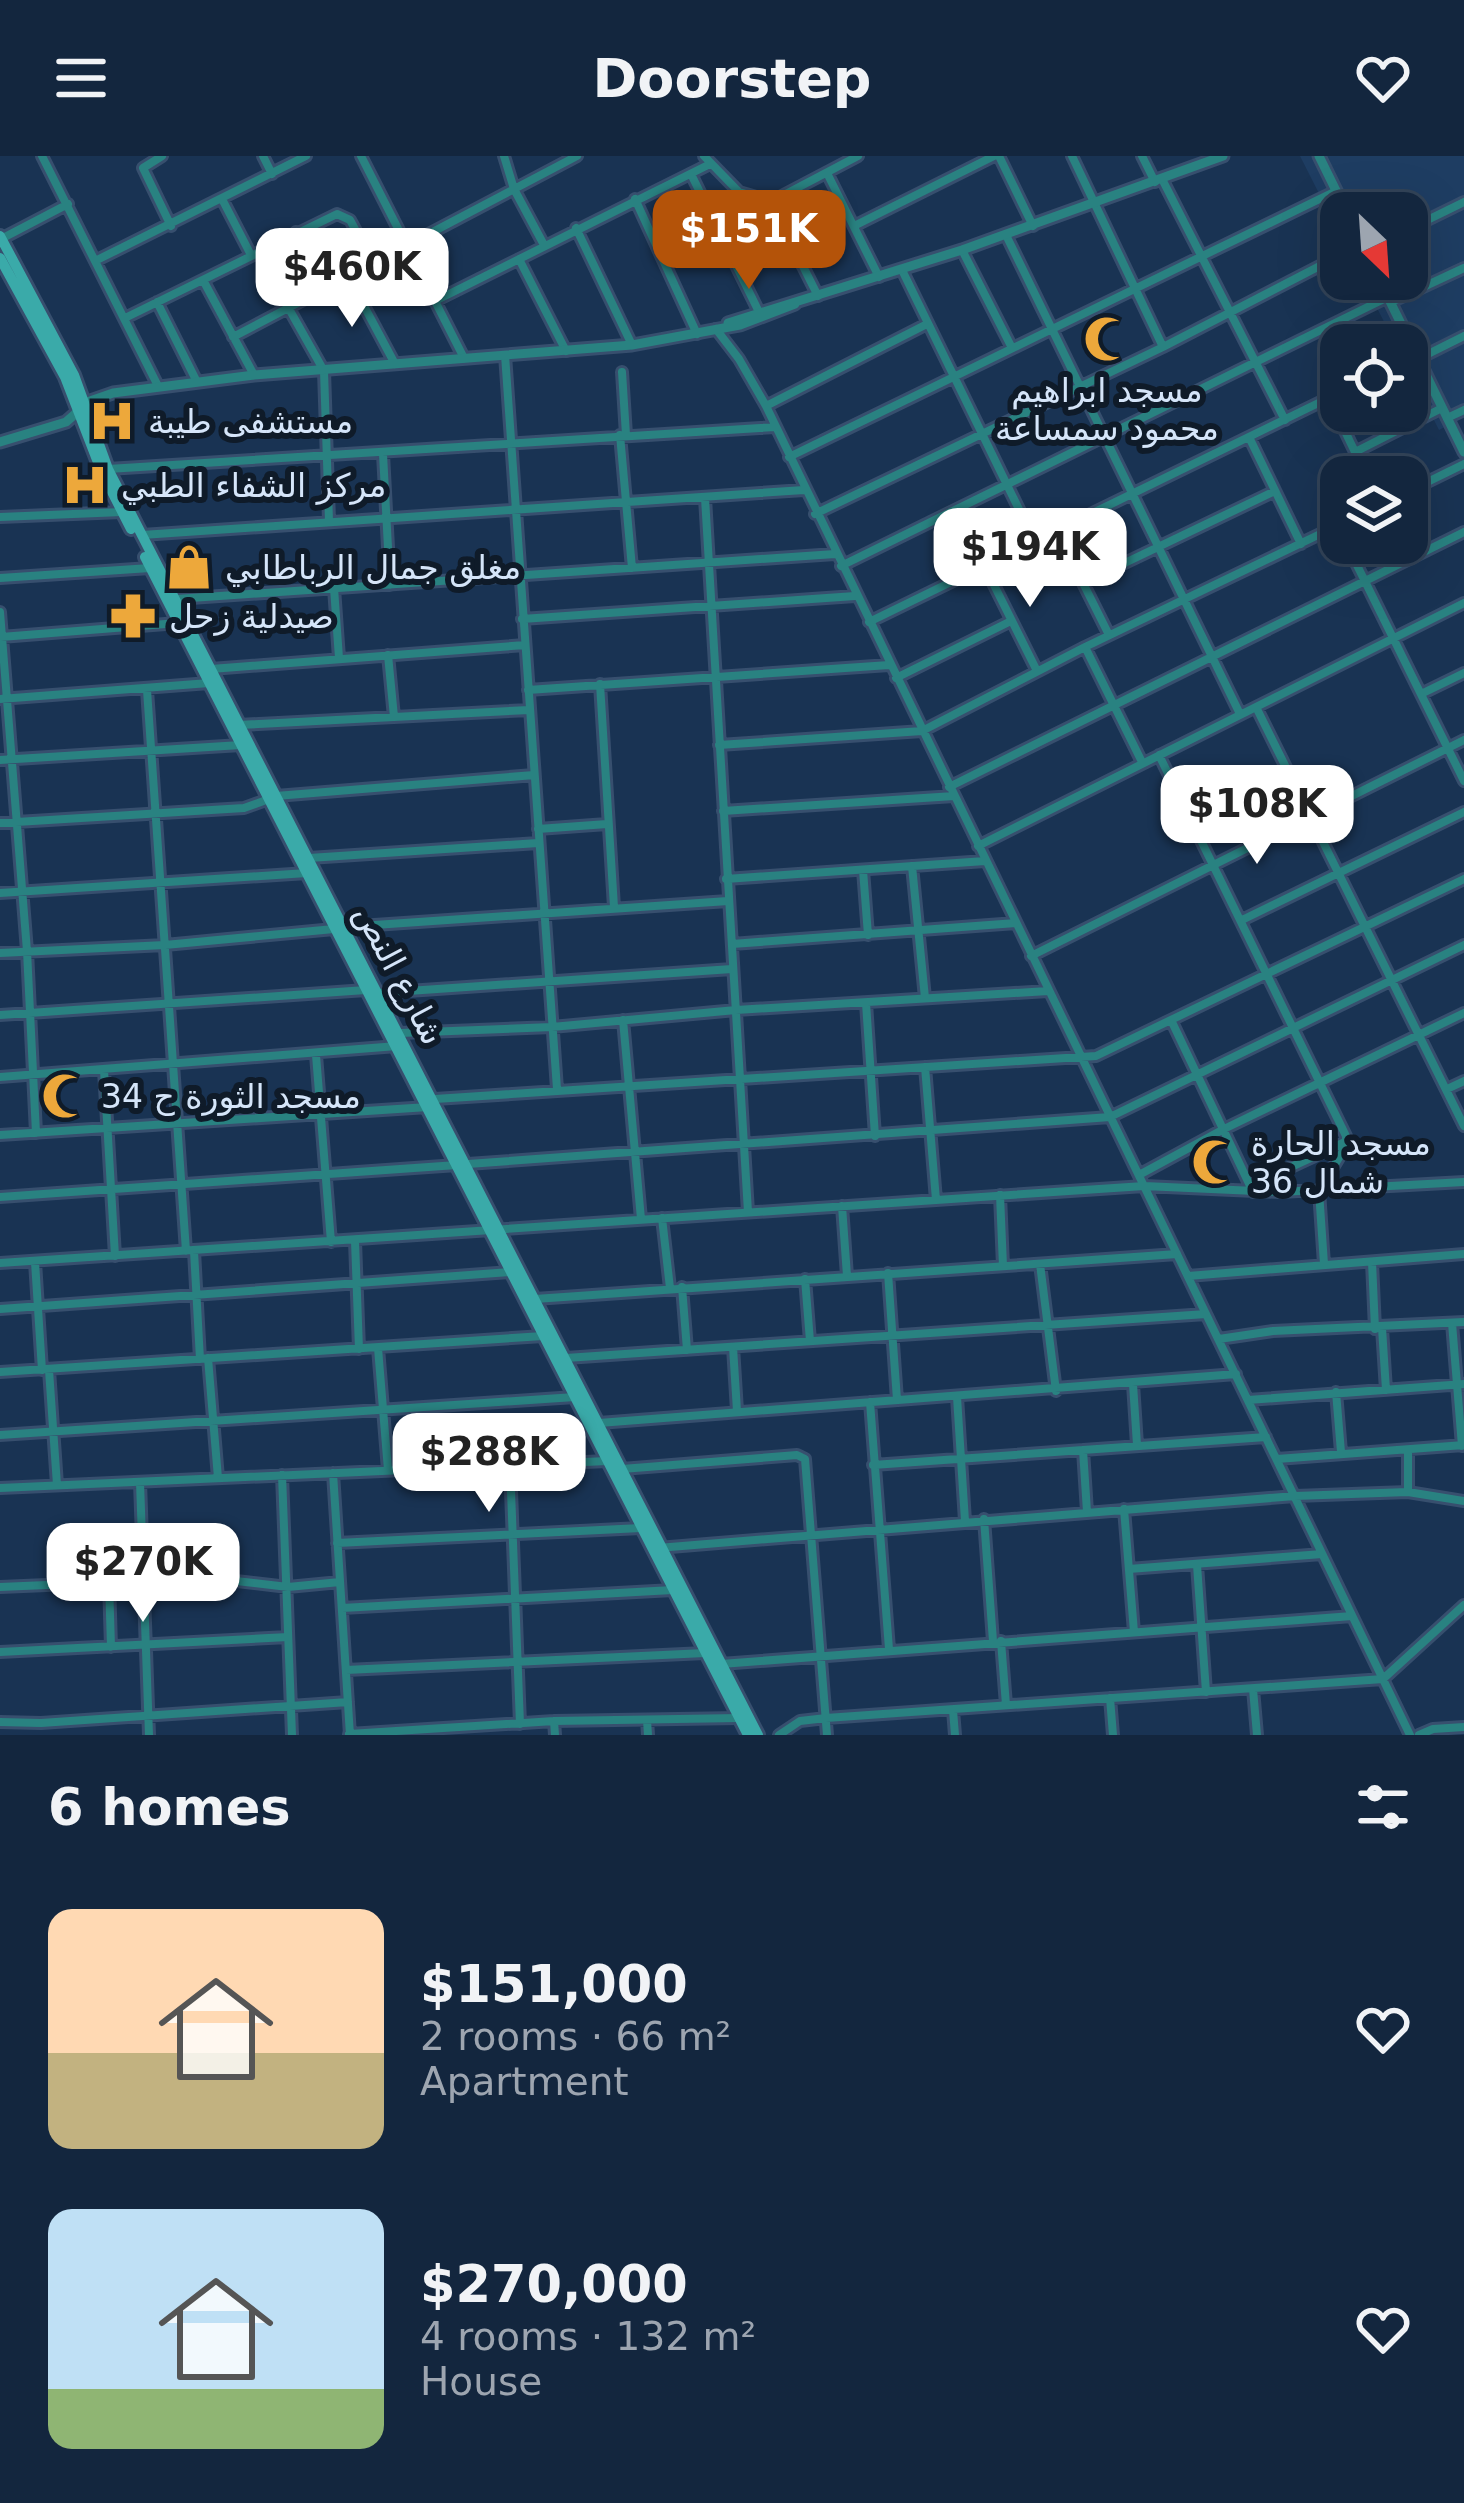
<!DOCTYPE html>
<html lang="en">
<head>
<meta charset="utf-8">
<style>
  body { margin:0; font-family:"DejaVu Sans","Noto Naskh Arabic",sans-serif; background:#1c2e45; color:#f1f3f6; height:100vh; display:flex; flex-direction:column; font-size:45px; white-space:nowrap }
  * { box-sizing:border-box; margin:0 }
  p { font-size:39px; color:#9da5b0 }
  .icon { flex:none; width:66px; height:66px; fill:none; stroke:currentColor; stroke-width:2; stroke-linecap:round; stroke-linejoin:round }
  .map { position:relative; height:1579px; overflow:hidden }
  .drawer { display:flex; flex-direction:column; background:#13263e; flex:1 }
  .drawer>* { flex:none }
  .needle { width:78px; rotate:155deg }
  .fabs { position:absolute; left:1320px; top:36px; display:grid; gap:24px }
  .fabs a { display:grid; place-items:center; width:108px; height:108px; border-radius:24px; background:#13263e; box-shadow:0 12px 48px #0002,0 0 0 3px #324358; font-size:60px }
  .price { position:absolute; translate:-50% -102px; padding:0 27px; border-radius:24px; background:#fff; color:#222; font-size:39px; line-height:78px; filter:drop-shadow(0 3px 6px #0008) }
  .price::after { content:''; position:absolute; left:50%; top:72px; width:36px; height:27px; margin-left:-18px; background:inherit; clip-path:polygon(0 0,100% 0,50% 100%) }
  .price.active { background:#b45309; color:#fff }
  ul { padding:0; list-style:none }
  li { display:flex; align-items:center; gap:36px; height:300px; padding:0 48px }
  li span { display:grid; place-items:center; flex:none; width:336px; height:240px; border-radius:24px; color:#555 }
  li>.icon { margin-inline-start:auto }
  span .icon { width:144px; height:144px; fill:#fffc; stroke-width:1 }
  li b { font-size:51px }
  h2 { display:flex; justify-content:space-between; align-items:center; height:144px; padding:0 48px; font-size:51px }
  header { display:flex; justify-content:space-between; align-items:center; height:156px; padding:0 48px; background:#13263e; font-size:54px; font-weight:700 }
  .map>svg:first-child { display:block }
  .built { fill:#1e3d62 }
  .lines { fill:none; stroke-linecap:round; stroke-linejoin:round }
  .minor-casing { stroke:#374f6e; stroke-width:14 }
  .tertiary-casing { stroke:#374f6e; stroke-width:15 }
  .secondary-casing { stroke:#374f6e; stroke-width:16 }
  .minor { stroke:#298281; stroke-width:8 }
  .tertiary { stroke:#298281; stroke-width:9 }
  .secondary { stroke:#3aaaa9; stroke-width:10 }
  .labels { text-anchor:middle; stroke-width:12; stroke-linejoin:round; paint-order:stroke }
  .poi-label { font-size:33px; fill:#d5e5f9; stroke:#0f1b29; text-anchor:start }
  .street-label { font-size:33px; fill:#d5e5f9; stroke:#0f1b29 }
</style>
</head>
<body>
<header><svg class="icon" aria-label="menu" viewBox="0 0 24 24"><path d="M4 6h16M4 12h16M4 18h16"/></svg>Doorstep<svg class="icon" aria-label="heart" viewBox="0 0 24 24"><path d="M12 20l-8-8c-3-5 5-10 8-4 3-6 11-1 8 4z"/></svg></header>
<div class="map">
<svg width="1464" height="1579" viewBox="0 0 1464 1579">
  <rect width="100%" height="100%" fill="#193353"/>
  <path class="built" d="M1300,0H1464V261L1439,274L1407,211V189H1396L1362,123H1407V57H1341V81Z"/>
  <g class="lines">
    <g class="minor-casing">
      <path id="minor" d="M42,0L158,230
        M162,0L143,12L171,70
        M263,0L272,18
        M361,0L464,202
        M504,0L514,33L544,89
        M704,0L739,36L770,45L818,140
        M999,0L1033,70
        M1072,0L1163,191
        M1142,0L1155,26
        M827,17L879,121
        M691,18L759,156
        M1162,23L1285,264
        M222,43L251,99
        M635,43L697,178
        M854,70L994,0
        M576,72L632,189
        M719,73L858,0
        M1407,74L1464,46
        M296,76L324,132
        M1006,79L1240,558
        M1,83L68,48
        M962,94L1012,192
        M519,103L566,195
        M97,104L306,0
        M902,114L1035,386
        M348,120L395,208
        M203,124L254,219
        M435,145L710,8
        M157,146L197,226
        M1391,146L1464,112
        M288,151L324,215L329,365
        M125,162L337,58L350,64L373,106
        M716,173L739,203L766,250L1410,1579
        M233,181L577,0
        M505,199L557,933
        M1418,203L1464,180
        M622,216L626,279
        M1329,242L1367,321
        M766,250L927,168
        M1447,262L1464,254
        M620,279L632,412
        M1249,281L1301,388
        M1355,296L1442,252
        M383,298L390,429
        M789,301L1336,35
        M108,313L775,271
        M1407,336L1464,308
        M705,342L748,1056
        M815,358L1163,191L1341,99
        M0,361L122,356
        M1057,375L1109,479
        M142,379L804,334
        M1346,387L1464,625
        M841,410L1388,141
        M985,411L1037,515
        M0,422L150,412
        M1083,427L1275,335
        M334,432L339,502
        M176,443L835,398
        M0,456L27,795L36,977
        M522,463L855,440
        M869,466L1341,236
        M1,481L178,467
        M1085,491L1142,606
        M388,499L394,561
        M211,513L525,489
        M896,522L1011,465
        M600,528L614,751
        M147,534L186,1095
        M528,534L889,509
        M1421,538L1464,517
        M0,543L209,527
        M1256,551L1464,970
        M239,569L529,554
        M719,589L922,575L1085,491L1341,368
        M1159,599L1346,980V990L1319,1035L1324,1108
        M0,604L241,589
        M949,631L1464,376
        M276,640L534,619
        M723,655L954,640
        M0,667L244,652L269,643
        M538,673L607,668
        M978,690L1464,447
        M309,702L538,687
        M912,710L925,842
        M863,714L868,779
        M726,723L985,705
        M0,737L307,717
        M1242,764L1464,656
        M345,771L728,745
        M732,788L1016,767
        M0,797L165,789L334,773
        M1031,800L1464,584
        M379,837L732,813
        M866,847L875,980
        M0,859L366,834
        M623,864L641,1063
        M1172,866L1253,1036
        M400,877L552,871L736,854L1048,835
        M316,899L331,1086
        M925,911L936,1044
        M104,914L115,1100
        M0,921L397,890
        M1447,933L1464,925
        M435,943L1096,900L1464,723
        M0,979L428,951
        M468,1008L1110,961L1464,789
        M1139,1019L1224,973L1464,857
        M1250,1030L1345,986
        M1000,1039L1003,1110
        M0,1041L457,1009
        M842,1050L847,1120
        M662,1062L670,1132
        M355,1085L359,1193
        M194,1095L200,1203
        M35,1106L42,1214
        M1372,1106L1375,1173
        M0,1107L1144,1030L1280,1036L1464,1026
        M1040,1108L1056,1235
        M888,1117L897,1244
        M1188,1120L1464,1098
        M805,1123L810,1185
        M682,1131L687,1194
        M535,1143L1177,1098
        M0,1153L511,1116
        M1452,1167L1462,1290
        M1382,1172L1386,1234
        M1219,1183L1273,1175L1464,1166
        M733,1191L737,1255
        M378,1192L388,1314
        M208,1202L218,1322
        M566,1202L1206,1158
        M49,1214L57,1329
        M0,1216L543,1180
        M1133,1228L1137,1289
        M1336,1236L1341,1296
        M957,1241L965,1365
        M1248,1244L1464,1228
        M870,1246L889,1493
        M599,1267L1236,1218
        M0,1279L575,1241
        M1083,1294L1087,1356
        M1408,1294V1336
        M1277,1303L1464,1289
        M510,1309L520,1568
        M873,1309L1266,1281
        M622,1313L797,1299L805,1303L827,1579
        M333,1317L350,1579
        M282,1319L292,1579
        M140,1326L149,1579
        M0,1332L607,1305
        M1124,1353L1134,1476
        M984,1363L993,1485
        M337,1387L641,1372
        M658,1392L1295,1340L1408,1336L1464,1345
        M1197,1409L1206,1536
        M1129,1413L1322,1398
        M109,1425L111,1491
        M0,1431L210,1422L288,1431L340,1426
        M342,1452L673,1434
        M1001,1485L1006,1549
        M0,1496L288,1481
        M721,1508L1352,1460
        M346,1514L705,1497
        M1253,1533L1257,1579
        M1110,1542L1113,1579
        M953,1554L955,1579
        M647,1564L648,1579
        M554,1565L555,1579
        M0,1566L41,1567L348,1546
        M349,1578L554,1565L739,1562
        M779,1579L800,1565L826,1562L1383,1523L1464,1449
        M1419,1579L1433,1573L1464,1571"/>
    </g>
    <g class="tertiary-casing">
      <path id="tertiary" d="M1319,0L1347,57
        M1379,123L1464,296
        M728,167L962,94L1223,0
        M0,286L66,266L90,245L113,237L254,219L632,189L740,169L795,148"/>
    </g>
    <g class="secondary-casing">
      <path id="secondary" d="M0,80L74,219L108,313L758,1579
        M0,102L65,221L99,309
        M107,326L131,373
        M145,401L748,1579"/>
    </g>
    <use href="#minor" class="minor"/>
    <use href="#tertiary" class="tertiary"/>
    <use href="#secondary" class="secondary"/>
  </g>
  <defs>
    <g id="mosque-bare" transform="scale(3.6)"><path d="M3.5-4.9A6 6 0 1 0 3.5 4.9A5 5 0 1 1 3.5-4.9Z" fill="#eda83b" stroke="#0f1b29" stroke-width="2.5" paint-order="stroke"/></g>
    <g id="hospital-bare" transform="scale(3.6)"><path d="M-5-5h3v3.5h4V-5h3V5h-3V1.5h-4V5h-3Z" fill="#eda83b" stroke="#0f1b29" stroke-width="2.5" paint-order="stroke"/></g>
    <g id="shop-bare" transform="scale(3.6)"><path d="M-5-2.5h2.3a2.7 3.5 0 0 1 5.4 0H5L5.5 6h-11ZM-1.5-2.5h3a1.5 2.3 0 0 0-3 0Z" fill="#eda83b" stroke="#0f1b29" stroke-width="2.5" paint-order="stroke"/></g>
    <g id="pharmacy-bare" transform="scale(3.6)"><path d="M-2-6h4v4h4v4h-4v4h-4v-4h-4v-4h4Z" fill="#eda83b" stroke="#0f1b29" stroke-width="2.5" paint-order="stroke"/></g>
  </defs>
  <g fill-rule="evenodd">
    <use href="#mosque-bare" x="1107" y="183"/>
    <use href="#hospital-bare" x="112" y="265"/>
    <use href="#hospital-bare" x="85" y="329"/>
    <use href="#shop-bare" x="189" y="411"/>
    <use href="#pharmacy-bare" x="133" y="460"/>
    <use href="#mosque-bare" x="65" y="940"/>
    <use href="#mosque-bare" x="1215" y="1006"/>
  </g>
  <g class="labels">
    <g class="poi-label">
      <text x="1107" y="246" text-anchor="middle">مسجد ابراهيم<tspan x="1107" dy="38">محمود سمساعة</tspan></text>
      <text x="148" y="277">مستشفى طيبة</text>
      <text x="121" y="341">مركز الشفاء الطبي</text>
      <text x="225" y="423">مغلق جمال الرباطابي</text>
      <text x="169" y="472">صيدلية زحل</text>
      <text x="101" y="952">مسجد الثورة ح 34</text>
      <text x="1251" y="999">مسجد الحارة<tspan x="1251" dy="38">36 شمال</tspan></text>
    </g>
    <g class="street-label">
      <text transform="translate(400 818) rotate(62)" y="12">شارع النص</text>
    </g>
  </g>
</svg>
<div class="fabs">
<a><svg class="needle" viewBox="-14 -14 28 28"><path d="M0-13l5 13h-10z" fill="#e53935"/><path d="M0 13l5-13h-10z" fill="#9da5b0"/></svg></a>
<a><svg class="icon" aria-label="locate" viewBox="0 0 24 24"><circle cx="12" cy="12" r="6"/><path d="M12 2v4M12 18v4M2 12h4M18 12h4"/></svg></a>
<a><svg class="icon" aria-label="layers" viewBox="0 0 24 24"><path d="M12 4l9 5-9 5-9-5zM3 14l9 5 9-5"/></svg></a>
</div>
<b class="price active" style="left:749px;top:136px">$151K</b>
<b class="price" style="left:352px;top:174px">$460K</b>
<b class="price" style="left:1030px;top:454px">$194K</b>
<b class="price" style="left:1257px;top:711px">$108K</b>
<b class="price" style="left:489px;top:1359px">$288K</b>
<b class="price" style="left:143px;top:1469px">$270K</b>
</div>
<section class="drawer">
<h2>6 homes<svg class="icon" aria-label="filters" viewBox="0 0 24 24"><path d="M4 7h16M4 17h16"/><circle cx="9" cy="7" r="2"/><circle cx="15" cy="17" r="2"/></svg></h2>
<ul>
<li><span style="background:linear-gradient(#ffd9b3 60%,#c2b280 0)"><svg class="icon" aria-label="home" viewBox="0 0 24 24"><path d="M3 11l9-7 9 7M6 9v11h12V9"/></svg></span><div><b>$151,000</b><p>2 rooms · 66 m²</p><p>Apartment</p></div><svg class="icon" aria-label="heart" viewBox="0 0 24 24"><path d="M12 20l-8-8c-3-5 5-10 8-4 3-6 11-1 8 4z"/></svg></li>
<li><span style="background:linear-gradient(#bfe0f5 75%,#8fb573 0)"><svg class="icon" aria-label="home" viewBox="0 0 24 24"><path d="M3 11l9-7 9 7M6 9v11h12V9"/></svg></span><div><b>$270,000</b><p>4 rooms · 132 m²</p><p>House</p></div><svg class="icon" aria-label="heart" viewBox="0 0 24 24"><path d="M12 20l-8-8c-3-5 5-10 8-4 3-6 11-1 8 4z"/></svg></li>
</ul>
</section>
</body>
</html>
